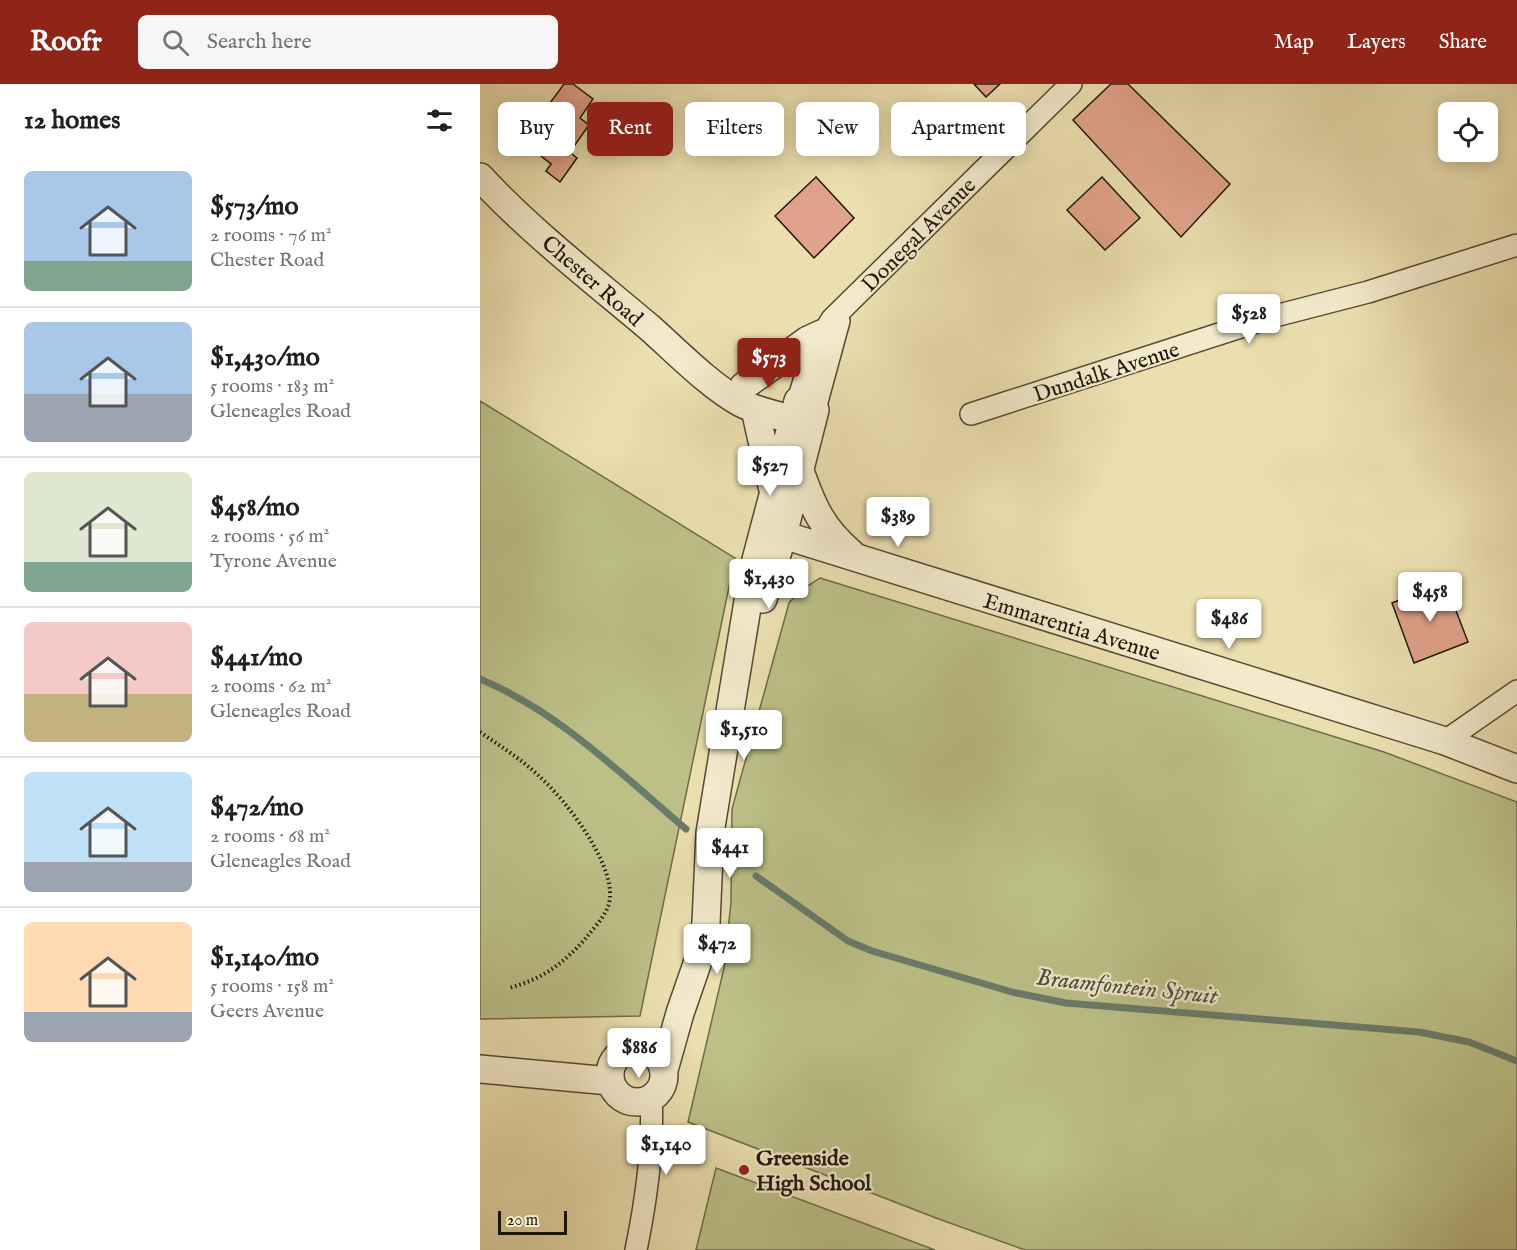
<!DOCTYPE html>
<html lang="en">
<head>
<meta charset="utf-8">
<style>
  body { margin:0; font-family:"IM FELL English",serif; background:#f6f6f6; color:#202124; height:100vh; display:flex; flex-direction:column; font-size:22px; white-space:nowrap }
  * { box-sizing:border-box; margin:0 }
  p { font-size:20px; color:#757577 }
  .icon { flex:none; width:33px; height:33px; fill:none; stroke:currentColor; stroke-width:2; stroke-linecap:round; stroke-linejoin:round }
  .map { position:relative; flex:1; overflow:hidden }
  .drawer { display:flex; flex-direction:column; background:#fff; width:480px }
  .drawer>* { flex:none }
  .guide { position:absolute; left:18px; top:18px; width:570px; height:54px; display:flex; gap:12px }
  .buttons { position:absolute; left:958px; top:18px; display:grid; gap:12px }
  .buttons a { display:grid; place-items:center; width:60px; height:60px; border-radius:9px; background:#fff; box-shadow:0 3px 15px #0003; font-size:30px }
  .scale { position:absolute; left:18px; bottom:15px; width:69px; box-sizing:border-box; padding-left:6px; border:3px solid #20170c; border-top:0; font-size:16px; line-height:21px; white-space:nowrap; color:#20170c; -webkit-text-stroke:4px #f2eacb; paint-order:stroke }
  .price { position:absolute; translate:-50% -51px; padding:0 14px; border-radius:6px; background:#fff; color:#222; font-size:20px; line-height:39px; filter:drop-shadow(0 2px 3px #0008) }
  .price::after { content:''; position:absolute; left:50%; top:36px; width:18px; height:14px; margin-left:-9px; background:inherit; clip-path:polygon(0 0,100% 0,50% 100%) }
  .price.current { background:#8f2418; color:#fff }
  ul { padding:0; list-style:none }
  li { display:flex; align-items:center; gap:18px; height:150px; padding:0 24px }
  li+li { border-top:2px solid #e0e0e0 }
  li span { display:grid; place-items:center; flex:none; width:168px; height:120px; border-radius:9px; color:#555 }
  li>.icon { margin-inline-start:auto }
  span .icon { width:72px; height:72px; fill:#fffc; stroke-width:1 }
  li b { font-size:26px }
  h2 { display:flex; justify-content:space-between; align-items:center; height:72px; padding:0 24px; font-size:26px }
  .chip { padding:0 21px; border-radius:9px; background:#fff; box-shadow:0 3px 15px #0003; font-size:21px; line-height:54px }
  .chip.current { background:#8f2418; color:#fff }
  header { display:flex; align-items:center; gap:36px; box-sizing:border-box; height:84px; padding:0 30px; background:#8f2418; color:#fff }
  header strong { font-size:28px }
  nav { display:flex; gap:33px; margin-inline-start:auto; font-size:21px }
  .search { width:420px; height:54px; background:#f6f6f6; display:flex; align-items:center; gap:15px; box-sizing:border-box; padding:0 21px; border-radius:9px; color:#757577; font-size:22px }
  main { display:flex; flex:1; min-height:0 }
  .map>svg:first-child { display:block }
  .green { fill:#bcc087; stroke:#6e6c4a; stroke-width:1.5 }
  .lines { fill:none; stroke-linecap:round; stroke-linejoin:round }
  .stream { stroke:#697b69; stroke-width:7 }
  .building { fill:#e0a28b; stroke:#20170c; stroke-width:1.5 }
  .minor-casing { stroke:#534935; stroke-width:24 }
  .tertiary-casing { stroke:#534935; stroke-width:30 }
  .path { stroke:#20170c; stroke-width:4; stroke-dasharray:1.5 3; stroke-linecap:butt }
  .minor { stroke:#f2eacb; stroke-width:21 }
  .tertiary { stroke:#f2eacb; stroke-width:27 }
  .poi-dot { fill:#8f2418; stroke:#f2eacb; stroke-width:2 }
  .labels { text-anchor:middle; stroke-width:4.5; stroke-linejoin:round; paint-order:stroke }
  .street-label { font-size:22px; fill:#20170c; stroke:#f2eacb }
  .poi-label { font-size:22px; font-weight:bold; fill:#20170c; stroke:#f2eacb; text-anchor:start }
  .water-label { font-size:24px; font-style:italic; fill:#4a5142; stroke:#f2eacb }
</style>
</head>
<body>
<header>
<strong>Roofr</strong>
<div class="search"><svg class="icon" aria-label="search" viewBox="0 0 24 24"><circle cx="10" cy="10" r="6"/><path d="M15 15l6 6"/></svg>Search here</div>
<nav><a>Map</a><a>Layers</a><a>Share</a></nav>
</header>
<main>
<section class="drawer">
<h2>12 homes<svg class="icon" aria-label="filters" viewBox="0 0 24 24"><path d="M4 7h16M4 17h16"/><circle cx="9" cy="7" r="2"/><circle cx="15" cy="17" r="2"/></svg></h2>
<ul>
<li><span style="background:linear-gradient(#a9c7e8 75%,#7fa58c 0)"><svg class="icon" aria-label="home" viewBox="0 0 24 24"><path d="M3 11l9-7 9 7M6 9v11h12V9"/></svg></span><div><b>$573/mo</b><p>2 rooms · 76 m²</p><p>Chester Road</p></div></li>
<li><span style="background:linear-gradient(#a9c7e8 60%,#9aa5b1 0)"><svg class="icon" aria-label="home" viewBox="0 0 24 24"><path d="M3 11l9-7 9 7M6 9v11h12V9"/></svg></span><div><b>$1,430/mo</b><p>5 rooms · 183 m²</p><p>Gleneagles Road</p></div></li>
<li><span style="background:linear-gradient(#dfe7d0 75%,#7fa58c 0)"><svg class="icon" aria-label="home" viewBox="0 0 24 24"><path d="M3 11l9-7 9 7M6 9v11h12V9"/></svg></span><div><b>$458/mo</b><p>2 rooms · 56 m²</p><p>Tyrone Avenue</p></div></li>
<li><span style="background:linear-gradient(#f6c9c9 60%,#c2b280 0)"><svg class="icon" aria-label="home" viewBox="0 0 24 24"><path d="M3 11l9-7 9 7M6 9v11h12V9"/></svg></span><div><b>$441/mo</b><p>2 rooms · 62 m²</p><p>Gleneagles Road</p></div></li>
<li><span style="background:linear-gradient(#bfe0f5 75%,#9aa5b1 0)"><svg class="icon" aria-label="home" viewBox="0 0 24 24"><path d="M3 11l9-7 9 7M6 9v11h12V9"/></svg></span><div><b>$472/mo</b><p>2 rooms · 68 m²</p><p>Gleneagles Road</p></div></li>
<li><span style="background:linear-gradient(#ffd9b3 75%,#9aa5b1 0)"><svg class="icon" aria-label="home" viewBox="0 0 24 24"><path d="M3 11l9-7 9 7M6 9v11h12V9"/></svg></span><div><b>$1,140/mo</b><p>5 rooms · 158 m²</p><p>Geers Avenue</p></div></li>
</ul>
</section>
<div class="map">
<svg width="1037" height="1166" viewBox="0 0 1037 1166">
  <rect width="100%" height="100%" fill="#ebdfaf"/>
  <filter id="stains"><feTurbulence type="fractalNoise" baseFrequency=".00333" numOctaves="4"/><feColorMatrix values="0 0 0 0 .2 0 0 0 0 .09 0 0 0 0 .02 0 0 0 .5 -.17"/></filter>
  <radialGradient id="worn" r=".72"><stop offset=".6" stop-color="#630" stop-opacity="0"/><stop offset="1" stop-color="#630" stop-opacity=".3"/></radialGradient>
  <path class="green" d="M0,317L255,474L160,932L0,935Z
    M340,494L904,668L1037,718V1166H545L456,1134L208,1038L244,884L251,818L252,725L309,519L321,506Z
    M236,1084L455,1166H216Z"/>
  <g class="lines">
    <path class="stream" d="M0,595C79,628 141,690 206,745
      M276,792L368,857L392,867L532,908L586,919L939,948L989,958L1037,977"/>
  </g>
  <path class="building" d="M84,0H93L113,15L100,34L109,41L90,68L97,74L80,98L66,87L71,80L61,72L64,67L45,53Z
    M494,0H520L506,13Z
    M631,0H648L750,100L701,153L593,36Z
    M336,93L374,134L334,174L295,132Z
    M622,93L660,134L625,166L587,126Z
    M965,498L988,558L934,579L912,519Z"/>
  <g class="lines">
    <g class="minor-casing">
      <path id="minor" d="M318,317L333,266L352,235L591,0
        M335,325L359,237
        M491,330L795,232L888,208L1037,161
        M965,657L1037,607
        M156,1166C166,1117 174,1064 171,1014"/>
    </g>
    <g class="tertiary-casing">
      <path id="tertiary" d="M0,93C51,148 112,195 170,244C197,268 230,302 261,319C282,330 308,332 330,342
        M264,302L328,256L341,250
        M275,325L292,402
        M320,387C333,423 342,445 372,470
        M284,445L965,657L1037,685
        M283,515L303,451L335,326
        M130 991a27 27 0 1 1 54 0a27 27 0 1 1-54 0Z
        M0,985L130,997
        M184,986L200,929L217,880L226,839L230,749L273,487L318,317"/>
    </g>
    <path class="path" d="M0,648C20,662 41,675 59,692C85,715 144,789 127,825C122,836 112,846 105,855C82,881 62,895 29,904"/>
    <use href="#minor" class="minor"/>
    <use href="#tertiary" class="tertiary"/>
  </g>
  <circle class="poi-dot" cx="264" cy="1086" r="6"/>
  <g class="labels">
    <g class="street-label">
      <text transform="translate(438 150) rotate(-45)" y="8">Donegal Avenue</text>
      <text transform="translate(113 196) rotate(41)" y="8">Chester Road</text>
      <text transform="translate(626 287) rotate(-18)" y="8">Dundalk Avenue</text>
      <text transform="translate(592 542) rotate(17)" y="8">Emmarentia Avenue</text>
    </g>
    <g class="poi-label">
      <text x="276" y="1081">Greenside<tspan x="276" dy="25">High School</tspan></text>
    </g>
    <g class="water-label">
      <text transform="translate(647 902) rotate(6)" y="8">Braamfontein Spruit</text>
    </g>
  </g>
  <rect width="100%" height="100%" filter="url(#stains)"/>
  <rect width="100%" height="100%" fill="url(#worn)"/>
</svg>
<div class="buttons">
<a><svg class="icon" aria-label="locate" viewBox="0 0 24 24"><circle cx="12" cy="12" r="6"/><path d="M12 2v4M12 18v4M2 12h4M18 12h4"/></svg></a>
</div>
<div class="scale">20 m</div>
<b class="price" style="left:769px;top:261px">$528</b>
<b class="price current" style="left:289px;top:305px">$573</b>
<b class="price" style="left:290px;top:413px">$527</b>
<b class="price" style="left:418px;top:464px">$389</b>
<b class="price" style="left:289px;top:526px">$1,430</b>
<b class="price" style="left:950px;top:539px">$458</b>
<b class="price" style="left:749px;top:566px">$486</b>
<b class="price" style="left:264px;top:677px">$1,510</b>
<b class="price" style="left:250px;top:795px">$441</b>
<b class="price" style="left:237px;top:891px">$472</b>
<b class="price" style="left:159px;top:995px">$886</b>
<b class="price" style="left:186px;top:1092px">$1,140</b>
<div class="guide">
<a class="chip">Buy</a>
<a class="chip current">Rent</a>
<a class="chip">Filters</a>
<a class="chip">New</a>
<a class="chip">Apartment</a>
</div>
</div>
</main>
</body>
</html>
